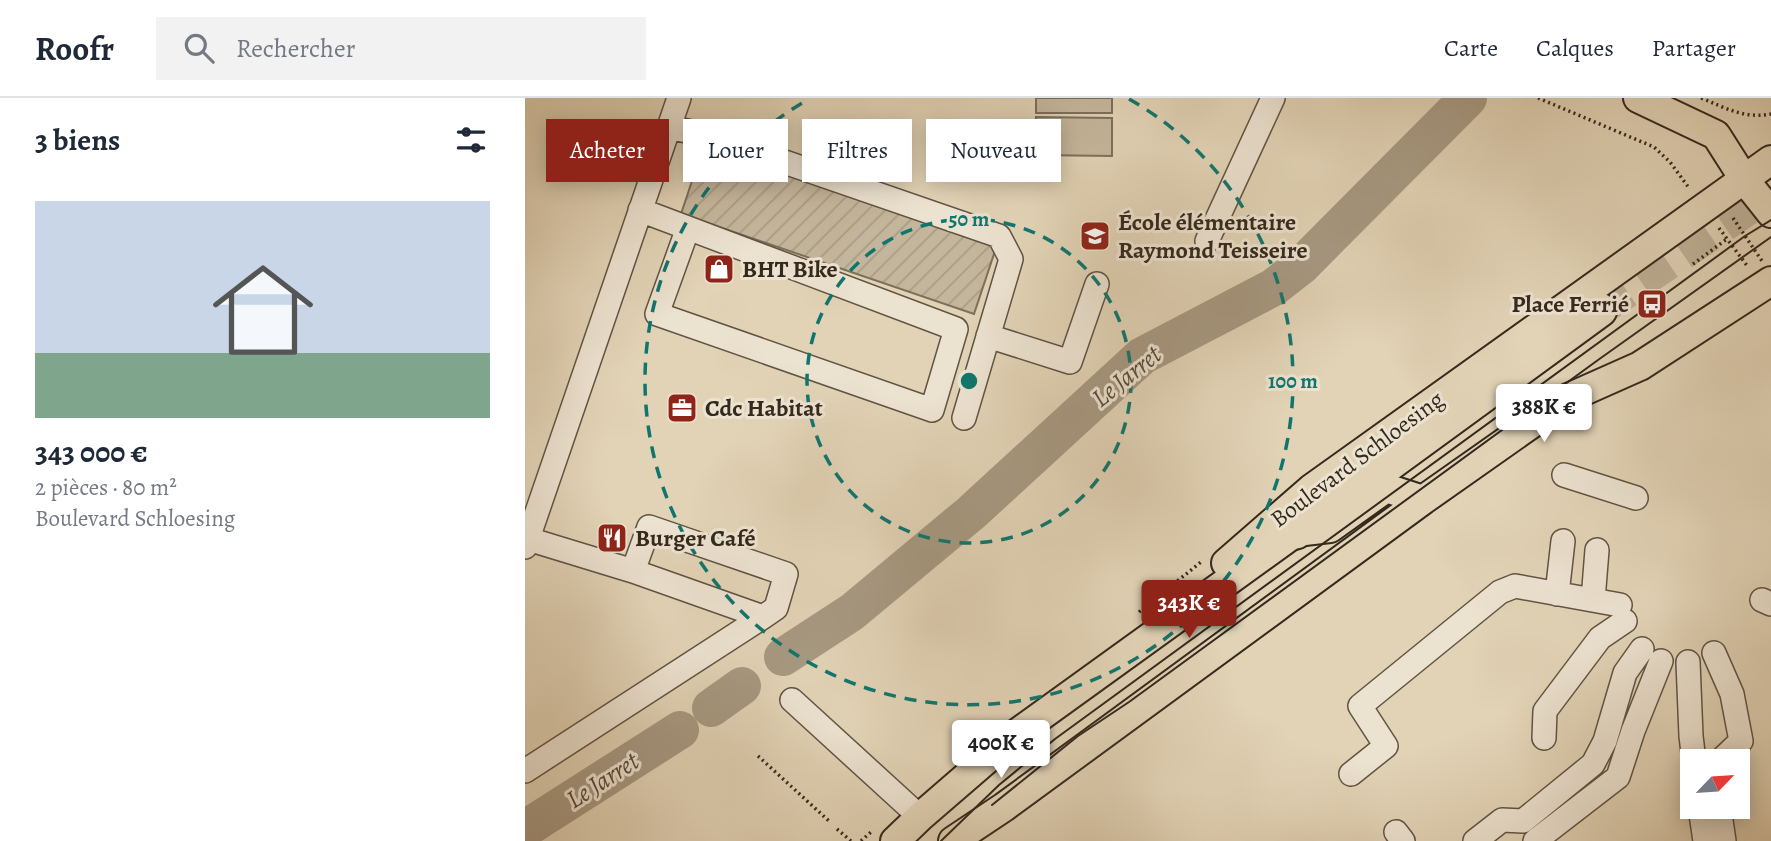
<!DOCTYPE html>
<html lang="fr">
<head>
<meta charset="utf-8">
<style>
  body { margin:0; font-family:Alegreya,serif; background:#f2f2f3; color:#1f2937; height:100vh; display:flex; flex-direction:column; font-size:26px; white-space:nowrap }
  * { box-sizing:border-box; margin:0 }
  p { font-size:23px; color:#747a83 }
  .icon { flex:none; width:38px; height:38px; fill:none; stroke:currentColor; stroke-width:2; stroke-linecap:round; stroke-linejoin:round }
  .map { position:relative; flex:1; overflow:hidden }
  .details { display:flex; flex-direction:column; background:#fff; width:525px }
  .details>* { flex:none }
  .guide { position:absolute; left:21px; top:21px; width:665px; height:63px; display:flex; gap:14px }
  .needle { width:46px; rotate:65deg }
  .tools { position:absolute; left:1155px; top:651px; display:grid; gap:14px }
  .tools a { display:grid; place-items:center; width:70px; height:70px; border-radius:0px; background:#fff; box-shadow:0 4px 18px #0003; font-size:35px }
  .price { position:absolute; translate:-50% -60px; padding:0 16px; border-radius:7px; background:#fff; color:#222; font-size:23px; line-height:46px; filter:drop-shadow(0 2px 4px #0008) }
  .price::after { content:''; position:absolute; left:50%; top:42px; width:21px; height:16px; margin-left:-10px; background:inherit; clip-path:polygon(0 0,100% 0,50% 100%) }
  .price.selected { background:#8f2418; color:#fff }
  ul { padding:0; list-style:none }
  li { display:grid; align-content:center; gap:14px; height:371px; padding:0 35px }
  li+li { border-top:2px solid #e0e1e3 }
  li span { display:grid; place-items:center; height:217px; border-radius:0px; color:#555 }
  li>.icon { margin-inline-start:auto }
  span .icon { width:126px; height:126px; fill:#fffc; stroke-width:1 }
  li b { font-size:30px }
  h2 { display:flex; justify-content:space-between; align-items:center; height:84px; padding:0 35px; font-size:30px }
  .chip { padding:0 24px; border-radius:0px; background:#fff; box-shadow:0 4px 18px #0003; font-size:24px; line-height:63px }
  .chip.selected { background:#8f2418; color:#fff }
  header { display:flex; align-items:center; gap:42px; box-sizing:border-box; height:98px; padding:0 35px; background:#fff; border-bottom:2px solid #e0e1e3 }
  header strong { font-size:33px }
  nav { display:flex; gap:38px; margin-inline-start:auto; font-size:24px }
  .search { width:490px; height:63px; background:#f2f2f3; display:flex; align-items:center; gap:18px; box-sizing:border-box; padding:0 24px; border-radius:0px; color:#747a83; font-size:26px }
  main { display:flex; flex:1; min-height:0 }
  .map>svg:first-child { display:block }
  .garden { fill:url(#garden-furrows); stroke:#7c705c; stroke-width:2 }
  .pitch { fill:#c4b69c; stroke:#7c705c; stroke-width:2 }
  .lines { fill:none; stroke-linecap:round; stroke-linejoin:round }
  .river { stroke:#a79982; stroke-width:38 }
  .highway-tunnel { stroke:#bfb197; stroke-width:33; stroke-dasharray:33 17; stroke-linecap:butt }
  .minor-casing { stroke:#605443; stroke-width:26 }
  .major-casing { stroke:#34291d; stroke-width:32 }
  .highway-casing { stroke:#34291d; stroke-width:37 }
  .path { stroke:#34291d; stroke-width:3.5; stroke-dasharray:2 3.5; stroke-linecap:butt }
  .minor { stroke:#ece2d0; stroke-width:23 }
  .major { stroke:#e2d3b6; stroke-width:28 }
  .highway { stroke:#e2d3b6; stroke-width:33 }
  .tram { stroke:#34291d; stroke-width:2 }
  .ring { fill:none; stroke:#0f766e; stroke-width:3.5; stroke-dasharray:12 9 }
  .labels { text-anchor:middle; stroke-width:6; stroke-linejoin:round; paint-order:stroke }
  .poi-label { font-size:24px; font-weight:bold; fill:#34291d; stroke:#ece2d0; text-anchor:start }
  .street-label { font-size:24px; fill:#34291d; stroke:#ece2d0 }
  .water-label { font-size:26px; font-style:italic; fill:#564b3b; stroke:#ece2d0 }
  .centre { fill:#0f766e; stroke:#ece2d0; stroke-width:3.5 }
  .ring-label { font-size:21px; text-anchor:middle; font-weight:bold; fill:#0f766e; stroke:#ece2d0; stroke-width:6; stroke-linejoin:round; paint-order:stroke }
</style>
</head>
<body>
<header>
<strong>Roofr</strong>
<div class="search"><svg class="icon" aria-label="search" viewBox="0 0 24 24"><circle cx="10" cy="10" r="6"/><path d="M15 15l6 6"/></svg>Rechercher</div>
<nav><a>Carte</a><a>Calques</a><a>Partager</a></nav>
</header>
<main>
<section class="details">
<h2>3 biens<svg class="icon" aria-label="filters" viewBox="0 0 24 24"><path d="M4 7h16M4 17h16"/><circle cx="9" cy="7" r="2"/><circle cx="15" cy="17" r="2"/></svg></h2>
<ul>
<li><span style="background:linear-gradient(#c9d6e8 70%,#7fa58c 0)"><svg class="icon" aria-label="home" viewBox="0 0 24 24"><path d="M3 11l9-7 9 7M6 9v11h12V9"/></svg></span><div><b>343 000 €</b><p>2 pièces · 80 m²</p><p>Boulevard Schloesing</p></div></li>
</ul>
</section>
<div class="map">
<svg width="1246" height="743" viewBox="0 0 1246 743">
  <defs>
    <pattern id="garden-furrows" width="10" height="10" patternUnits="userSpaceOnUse" patternTransform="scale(1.75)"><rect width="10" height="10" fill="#c4b69c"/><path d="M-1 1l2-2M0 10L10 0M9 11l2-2" fill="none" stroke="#a99c86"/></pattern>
  </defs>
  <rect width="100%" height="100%" fill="#e2d3b6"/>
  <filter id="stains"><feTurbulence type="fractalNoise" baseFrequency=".00286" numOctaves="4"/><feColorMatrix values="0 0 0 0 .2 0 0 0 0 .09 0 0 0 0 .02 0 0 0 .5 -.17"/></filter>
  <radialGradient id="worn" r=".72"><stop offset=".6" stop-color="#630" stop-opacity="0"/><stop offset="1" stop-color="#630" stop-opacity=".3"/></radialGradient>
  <path class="garden" d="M179,47L472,147L449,216L156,116Z"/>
  <path class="pitch" d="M511,0H587V15H511Z
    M511,19L587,20V58L510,57Z"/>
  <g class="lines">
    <path class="river" d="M258,559L327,514L446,415L617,258L749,189L776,168L943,0
      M186,610L217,588
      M0,731L155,632"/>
    <path class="highway-tunnel" d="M1075,212L1246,95"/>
    <g class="minor-casing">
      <path id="minor" d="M144,29L184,38L474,138L486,161L439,320
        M115,112L431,231L407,312L132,216L163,130
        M682,143L748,0
        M463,238L545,264L572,186
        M1039,377L1111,400
        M3,441L108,473L238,519L251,510L261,476L124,429L108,473
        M0,449L154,0
        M1032,496L1038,443
        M1068,502L1072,452
        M1237,502L1246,506
        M1189,555L1207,596L1216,643L1195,663
        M1163,564L1166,638L1169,663
        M267,602L395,719
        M1019,640L1020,613L1075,540L1100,523
        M0,673L238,519
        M826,676L861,648L835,608L975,494L990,488L1095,507
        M1175,709L1180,743
        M1194,709L1199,743
        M871,734L878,743
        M950,743L977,722L998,723L1068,666L1080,643L1100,575L1117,551
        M1010,743L1093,679L1108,633L1136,563"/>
    </g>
    <g class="major-casing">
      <path id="major" d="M1113,0L1191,37L1219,81L1246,115
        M701,465L786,391L1246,62
        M370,743L395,719L491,636L771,434L805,430L861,390L898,402L1043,300L1115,268L1246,183
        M428,743L479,709L898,402"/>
    </g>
    <g class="highway-casing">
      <path id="highway" d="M771,434L1075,212"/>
    </g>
    <path class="path" d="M1013,0L1129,49L1145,64L1164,90
      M1176,0C1201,10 1219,21 1246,16
      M1208,120L1237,163
      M1194,130L1223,169
      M1168,166L1202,141
      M614,514L676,464
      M233,658L304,723
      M312,731L326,743
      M336,743L346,734"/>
    <use href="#minor" class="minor"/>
    <use href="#major" class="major"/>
    <use href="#highway" class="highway"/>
    <path class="tram" d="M467,707L553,638L604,604L1073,262L1246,139
      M416,743L474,687L530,641L1220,138L1246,122"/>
  </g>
  <g class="ring">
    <circle cx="444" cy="283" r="162"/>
    <path d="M604 1A324 324 0 1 1 284 1"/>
  </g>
  <defs>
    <g id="school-square" transform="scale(1.575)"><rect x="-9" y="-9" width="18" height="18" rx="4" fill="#8f2418" stroke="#ece2d0"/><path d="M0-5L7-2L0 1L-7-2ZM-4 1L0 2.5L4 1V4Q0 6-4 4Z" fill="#fff"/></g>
    <g id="shop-square" transform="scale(1.575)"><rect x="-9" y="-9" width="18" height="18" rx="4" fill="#8f2418" stroke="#ece2d0"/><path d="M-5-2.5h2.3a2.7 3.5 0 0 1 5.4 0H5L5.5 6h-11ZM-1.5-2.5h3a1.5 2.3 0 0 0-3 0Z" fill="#fff"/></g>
    <g id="bus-square" transform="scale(1.575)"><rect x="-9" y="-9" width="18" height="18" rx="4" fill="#8f2418" stroke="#ece2d0"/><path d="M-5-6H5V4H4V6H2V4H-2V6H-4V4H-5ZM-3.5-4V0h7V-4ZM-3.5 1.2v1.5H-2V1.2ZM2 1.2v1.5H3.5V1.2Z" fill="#fff"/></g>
    <g id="office-square" transform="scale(1.575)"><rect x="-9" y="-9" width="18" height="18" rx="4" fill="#8f2418" stroke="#ece2d0"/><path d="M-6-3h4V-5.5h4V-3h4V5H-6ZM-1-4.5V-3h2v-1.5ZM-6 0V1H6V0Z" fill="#fff"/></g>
    <g id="restaurant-square" transform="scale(1.575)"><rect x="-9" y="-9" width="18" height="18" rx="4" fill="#8f2418" stroke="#ece2d0"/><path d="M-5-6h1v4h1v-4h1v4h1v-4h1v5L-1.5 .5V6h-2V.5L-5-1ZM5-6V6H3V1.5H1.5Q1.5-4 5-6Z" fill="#fff"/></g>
  </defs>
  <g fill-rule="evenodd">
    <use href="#school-square" x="570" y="138"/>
    <use href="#shop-square" x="194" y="171"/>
    <use href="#bus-square" x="1127" y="206"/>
    <use href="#office-square" x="157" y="310"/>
    <use href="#restaurant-square" x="87" y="440"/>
  </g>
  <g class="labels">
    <g class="poi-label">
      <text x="593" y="132">École élémentaire<tspan x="593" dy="28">Raymond Teisseire</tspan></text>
      <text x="217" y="179">BHT Bike</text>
      <text x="1104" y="214" text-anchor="end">Place Ferrié</text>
      <text x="180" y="318">Cdc Habitat</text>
      <text x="110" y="448">Burger Café</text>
    </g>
    <g class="street-label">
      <text transform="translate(832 361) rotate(-37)" y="8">Boulevard Schloesing</text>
    </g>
    <g class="water-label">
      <text transform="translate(601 278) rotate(-39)" y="9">Le Jarret</text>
      <text transform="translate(77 682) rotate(-33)" y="9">Le Jarret</text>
    </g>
  </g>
  <circle cx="444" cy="283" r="10" class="centre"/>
  <g class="ring-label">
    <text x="444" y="128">50 m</text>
    <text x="768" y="290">100 m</text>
  </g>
  <rect width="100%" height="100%" filter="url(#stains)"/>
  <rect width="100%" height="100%" fill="url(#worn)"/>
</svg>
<div class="tools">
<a><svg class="needle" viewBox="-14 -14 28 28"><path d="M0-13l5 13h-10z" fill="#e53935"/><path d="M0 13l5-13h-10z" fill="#747a83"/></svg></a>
</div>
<b class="price" style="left:1019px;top:346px">388K €</b>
<b class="price selected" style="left:664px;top:542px">343K €</b>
<b class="price" style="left:476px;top:682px">400K €</b>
<div class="guide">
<a class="chip selected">Acheter</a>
<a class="chip">Louer</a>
<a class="chip">Filtres</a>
<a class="chip">Nouveau</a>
</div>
</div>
</main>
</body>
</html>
